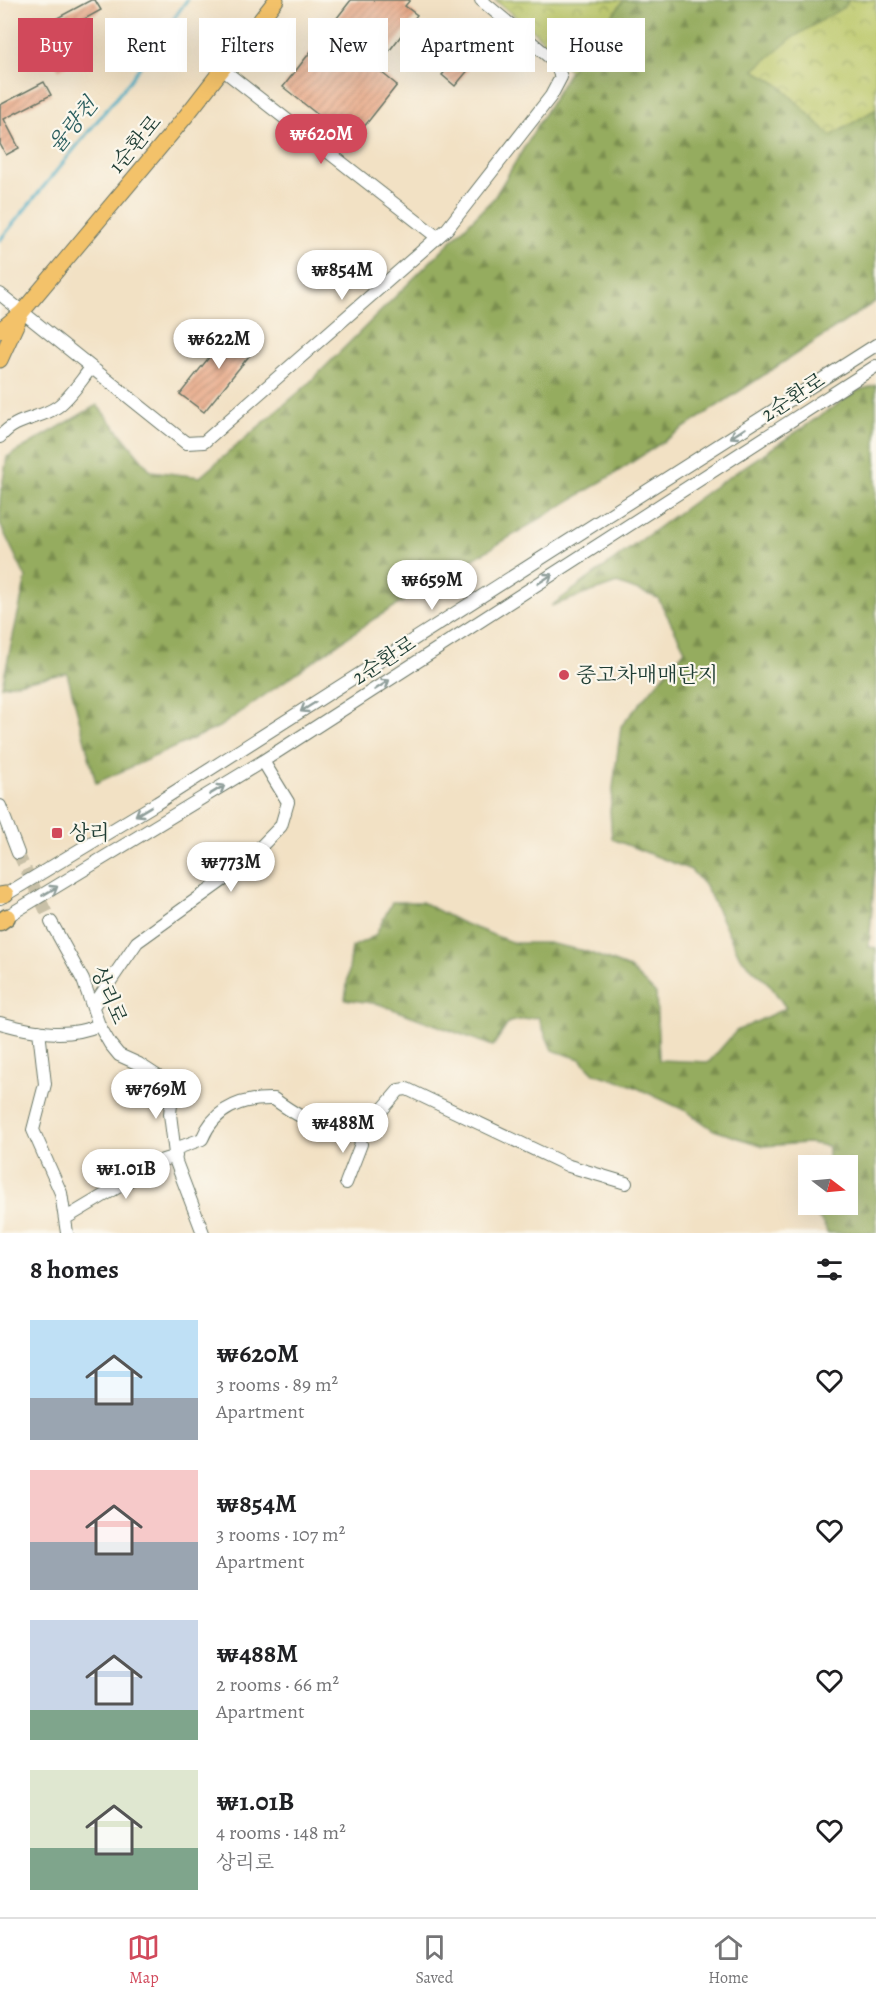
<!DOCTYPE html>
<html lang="en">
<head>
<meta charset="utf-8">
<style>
  body { margin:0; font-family:Alegreya,"Noto Serif KR",serif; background:#f2f2f2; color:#202124; height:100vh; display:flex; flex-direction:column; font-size:22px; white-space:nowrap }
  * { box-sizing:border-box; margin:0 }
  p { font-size:20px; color:#757577 }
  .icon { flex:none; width:33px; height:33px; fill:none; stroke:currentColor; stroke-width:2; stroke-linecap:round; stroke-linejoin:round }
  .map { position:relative; height:1233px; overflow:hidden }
  .drawer { display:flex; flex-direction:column; background:#fff; flex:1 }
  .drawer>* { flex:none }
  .hud { position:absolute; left:18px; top:18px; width:840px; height:54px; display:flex; gap:12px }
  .needle { width:39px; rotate:106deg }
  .fabs { position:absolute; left:798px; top:1155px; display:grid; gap:12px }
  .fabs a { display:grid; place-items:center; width:60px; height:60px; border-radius:0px; background:#fff; box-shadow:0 6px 24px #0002; font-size:30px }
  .price { position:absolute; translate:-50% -51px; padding:0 14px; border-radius:21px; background:#fff; color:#222; font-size:20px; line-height:39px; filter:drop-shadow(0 2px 3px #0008) }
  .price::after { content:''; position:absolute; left:50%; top:36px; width:18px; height:14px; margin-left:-9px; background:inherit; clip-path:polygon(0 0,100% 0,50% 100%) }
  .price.active { background:#d1495b; color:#fff }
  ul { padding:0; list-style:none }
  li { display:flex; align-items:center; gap:18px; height:150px; padding:0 30px }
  li span { display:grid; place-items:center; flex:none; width:168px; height:120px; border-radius:0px; color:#555 }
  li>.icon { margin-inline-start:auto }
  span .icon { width:72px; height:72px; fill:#fffc; stroke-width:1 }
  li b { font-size:26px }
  h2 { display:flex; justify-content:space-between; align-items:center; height:72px; padding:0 30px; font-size:26px }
  .chip { padding:0 21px; border-radius:0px; background:#fff; box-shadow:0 6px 24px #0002; font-size:21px; line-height:54px }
  .chip.active { background:#d1495b; color:#fff }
  .tabs { display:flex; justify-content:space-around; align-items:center; height:84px; border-top:2px solid #e0e0e0; background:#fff; font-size:16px; color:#757577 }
  .tabs a { display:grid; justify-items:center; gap:3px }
  .tabs .active { color:#d1495b }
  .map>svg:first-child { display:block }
  .forest { fill:url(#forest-firs); stroke:#5a7449; stroke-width:1.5 }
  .park { fill:url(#park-crowns); stroke:#6e824f; stroke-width:1.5 }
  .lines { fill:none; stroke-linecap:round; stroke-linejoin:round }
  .stream { stroke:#44abc3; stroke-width:3 }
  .building { fill:url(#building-hatch) }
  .minor-tunnel { stroke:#c8c0a7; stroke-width:12; stroke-dasharray:12 6; stroke-linecap:butt }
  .minor-casing { stroke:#697666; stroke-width:14 }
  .major-casing { stroke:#697666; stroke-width:17 }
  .highway-casing { stroke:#697666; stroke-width:19 }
  .minor { stroke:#fff; stroke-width:12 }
  .major { stroke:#f3c26a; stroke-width:15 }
  .highway { stroke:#f3c26a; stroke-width:16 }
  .oneway { stroke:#8f9e9a }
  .poi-dot { fill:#d1495b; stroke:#fbf7ec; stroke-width:2 }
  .labels { text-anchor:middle; stroke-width:4.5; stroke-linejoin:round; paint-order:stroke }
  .street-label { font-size:21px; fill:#1f3d34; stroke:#fbf7ec }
  .poi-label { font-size:21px; fill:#1f3d34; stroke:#fbf7ec; text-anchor:start }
  .water-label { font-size:22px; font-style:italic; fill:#2a5e5f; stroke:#fbf7ec }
</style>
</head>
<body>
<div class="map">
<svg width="876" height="1233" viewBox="0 0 876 1233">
  <defs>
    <pattern id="forest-firs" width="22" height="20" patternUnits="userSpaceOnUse" patternTransform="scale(1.5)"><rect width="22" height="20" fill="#95ac5e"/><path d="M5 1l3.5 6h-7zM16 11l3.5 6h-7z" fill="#798d4e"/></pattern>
    <pattern id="park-crowns" width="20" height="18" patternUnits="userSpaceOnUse" patternTransform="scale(1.5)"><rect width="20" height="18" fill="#bcc86a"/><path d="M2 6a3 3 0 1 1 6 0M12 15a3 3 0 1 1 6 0" fill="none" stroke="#98a458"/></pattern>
    <pattern id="building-hatch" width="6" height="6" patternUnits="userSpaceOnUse" patternTransform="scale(1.5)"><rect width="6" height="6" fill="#e7a482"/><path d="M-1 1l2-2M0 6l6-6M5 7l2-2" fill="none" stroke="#bb876b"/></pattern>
  </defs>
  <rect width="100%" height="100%" fill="#fbf7ec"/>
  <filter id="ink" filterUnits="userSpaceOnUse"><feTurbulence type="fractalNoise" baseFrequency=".0167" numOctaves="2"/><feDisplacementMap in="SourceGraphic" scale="12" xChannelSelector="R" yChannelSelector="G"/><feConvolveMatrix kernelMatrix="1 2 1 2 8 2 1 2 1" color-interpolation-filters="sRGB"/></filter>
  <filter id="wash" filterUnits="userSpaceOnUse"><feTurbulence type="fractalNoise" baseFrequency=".008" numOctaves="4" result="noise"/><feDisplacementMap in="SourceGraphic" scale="24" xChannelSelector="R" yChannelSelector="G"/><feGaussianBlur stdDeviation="1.35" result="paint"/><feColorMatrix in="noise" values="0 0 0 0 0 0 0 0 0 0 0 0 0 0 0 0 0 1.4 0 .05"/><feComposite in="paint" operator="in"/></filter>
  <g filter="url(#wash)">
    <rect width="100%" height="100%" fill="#f2e1c4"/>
    <path class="forest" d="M624,0H849L844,7L754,70L778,84L831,135L876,109V301L614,474L374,619L219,727L96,783L67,673L2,686L26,578L0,524V499L7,457L97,405L151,471L200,477L306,386L494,198L570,71Z
      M876,385V856L869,947L876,948V1233H827C826,1221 812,1217 811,1205L848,1204V1166L828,1165V1146L808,1143L763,1146L714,1130L686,1111L631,1085L594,1073L580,1059L552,1050L538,1017L509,1022L493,1046L379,1004L345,999L352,947L375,936L392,902H422L460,922L514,943H548L585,951L629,968L656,994L659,1060L709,1062L736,1031L786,1008L770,985L740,957L706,887L691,870L612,839L610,811L621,726L685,650L658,598L617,583L551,606L711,489L859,390Z"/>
    <path class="park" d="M495,0H624L570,71L535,32Z
      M849,0H876V109L831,136L778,84L754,70L792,38L844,7Z"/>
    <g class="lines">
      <path class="stream" d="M0,240L129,82L187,0"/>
    </g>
    <g id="blocks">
      <path class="building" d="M91,0H95L101,10L57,34L72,63L59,70L43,42L38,45L31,32Z
        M351,0H410L405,6L417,15L376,68L397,85L352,142L283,87Z
        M468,45L480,56L455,86L442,75Z
        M44,82L51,95L4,119L19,148L6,155L0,144V105Z
        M233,327L257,346L204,412L180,394Z"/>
    </g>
  </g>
  <g filter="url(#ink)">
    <use href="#blocks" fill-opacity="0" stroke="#697666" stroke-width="1.5"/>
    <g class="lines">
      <path class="minor-tunnel" d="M18,853L51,922"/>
      <g class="minor-casing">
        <path id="minor" d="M222,69L437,237
          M0,294L186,443L204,442L447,229L551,96L561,77L555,62L481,0
          M0,437C16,417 38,420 57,407C71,397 81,380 91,368
          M0,806L18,853
          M0,898L157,803L876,345
          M1,920L263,761L876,366
          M51,922L83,980L99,1025L110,1044L119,1055L139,1064L168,1083L172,1094L170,1114L176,1162L203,1233
          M94,1005L137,942L240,868L281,826L288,802L263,761
          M0,1023C33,1032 67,1039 99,1025
          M39,1031L45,1084L33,1130L61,1193L67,1233
          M175,1149L202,1139C215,1108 241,1098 274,1099C311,1126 333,1136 378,1121L382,1110L399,1090L407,1089L569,1166L626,1183
          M346,1183L361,1144L357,1127
          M66,1218L163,1160L176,1156"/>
      </g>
      <g class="major-casing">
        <path id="major" d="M0,330L22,312L186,116L276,0
          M0,360L21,314
          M0,895L6,894"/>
      </g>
      <g class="highway-casing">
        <path id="highway" d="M0,922L7,917"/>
      </g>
      <use href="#minor" class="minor"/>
      <use href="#major" class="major"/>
      <use href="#highway" class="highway"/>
    </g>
    <defs><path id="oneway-shaft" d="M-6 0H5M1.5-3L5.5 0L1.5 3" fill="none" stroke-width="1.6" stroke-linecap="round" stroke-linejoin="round" transform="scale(1.5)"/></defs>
    <g class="oneway">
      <use href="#oneway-shaft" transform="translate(738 433) rotate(147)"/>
      <use href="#oneway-shaft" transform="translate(545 579) rotate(-33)"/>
      <use href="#oneway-shaft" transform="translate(382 685) rotate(-33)"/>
      <use href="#oneway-shaft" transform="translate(308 707) rotate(148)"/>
      <use href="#oneway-shaft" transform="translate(217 790) rotate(-31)"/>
      <use href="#oneway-shaft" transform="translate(143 811) rotate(149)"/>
      <use href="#oneway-shaft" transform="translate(50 891) rotate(-31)"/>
    </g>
  </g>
  <g class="poi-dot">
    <circle cx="564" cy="675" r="6"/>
    <rect x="51" y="827" width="12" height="12" rx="3"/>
  </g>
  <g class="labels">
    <g class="street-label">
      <text transform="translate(135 144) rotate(-50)" y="7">1순환로</text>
      <text transform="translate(793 397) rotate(-33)" y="7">2순환로</text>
      <text transform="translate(384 660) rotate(-33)" y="7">2순환로</text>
      <text transform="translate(109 995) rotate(67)" y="7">상리로</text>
    </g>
    <g class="poi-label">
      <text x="576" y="682">중고차매매단지</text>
      <text x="69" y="840">상리</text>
    </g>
    <g class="water-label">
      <text transform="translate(72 125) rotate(-51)" y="8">율량천</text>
    </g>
  </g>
</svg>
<div class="fabs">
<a><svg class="needle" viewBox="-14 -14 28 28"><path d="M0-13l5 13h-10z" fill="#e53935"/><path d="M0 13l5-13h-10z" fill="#757577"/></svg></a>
</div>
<b class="price active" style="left:321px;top:165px">₩620M</b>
<b class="price" style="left:342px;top:301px">₩854M</b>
<b class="price" style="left:219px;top:370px">₩622M</b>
<b class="price" style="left:432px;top:611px">₩659M</b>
<b class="price" style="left:231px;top:893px">₩773M</b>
<b class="price" style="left:156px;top:1120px">₩769M</b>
<b class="price" style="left:343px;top:1154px">₩488M</b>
<b class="price" style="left:126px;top:1200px">₩1.01B</b>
<div class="hud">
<a class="chip active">Buy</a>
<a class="chip">Rent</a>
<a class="chip">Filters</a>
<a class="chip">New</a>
<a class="chip">Apartment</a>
<a class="chip">House</a>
</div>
</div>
<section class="drawer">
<h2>8 homes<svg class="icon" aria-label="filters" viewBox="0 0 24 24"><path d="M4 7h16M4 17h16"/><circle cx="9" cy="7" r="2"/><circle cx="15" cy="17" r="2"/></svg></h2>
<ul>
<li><span style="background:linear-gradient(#bfe0f5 65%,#9aa5b1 0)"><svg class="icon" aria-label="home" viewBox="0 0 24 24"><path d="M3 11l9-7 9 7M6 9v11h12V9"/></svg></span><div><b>₩620M</b><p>3 rooms · 89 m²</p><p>Apartment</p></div><svg class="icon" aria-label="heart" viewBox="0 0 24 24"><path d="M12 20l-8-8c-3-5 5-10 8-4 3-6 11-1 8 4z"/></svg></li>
<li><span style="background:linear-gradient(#f6c9c9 60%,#9aa5b1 0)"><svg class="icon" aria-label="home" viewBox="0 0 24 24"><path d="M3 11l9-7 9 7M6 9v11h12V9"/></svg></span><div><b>₩854M</b><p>3 rooms · 107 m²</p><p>Apartment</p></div><svg class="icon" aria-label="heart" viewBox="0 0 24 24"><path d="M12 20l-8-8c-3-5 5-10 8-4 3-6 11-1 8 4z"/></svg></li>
<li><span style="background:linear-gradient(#c9d6e8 75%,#7fa58c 0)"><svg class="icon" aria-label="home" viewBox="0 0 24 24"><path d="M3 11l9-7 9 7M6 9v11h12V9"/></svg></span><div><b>₩488M</b><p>2 rooms · 66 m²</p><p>Apartment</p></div><svg class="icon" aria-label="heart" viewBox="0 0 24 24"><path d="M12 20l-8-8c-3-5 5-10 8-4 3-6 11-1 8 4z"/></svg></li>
<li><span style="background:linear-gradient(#dfe7d0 65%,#7fa58c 0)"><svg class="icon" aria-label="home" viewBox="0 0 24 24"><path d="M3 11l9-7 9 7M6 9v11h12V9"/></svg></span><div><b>₩1.01B</b><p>4 rooms · 148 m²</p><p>상리로</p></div><svg class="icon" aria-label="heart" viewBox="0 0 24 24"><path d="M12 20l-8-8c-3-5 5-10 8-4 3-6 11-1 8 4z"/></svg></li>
</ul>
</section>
<nav class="tabs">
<a class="active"><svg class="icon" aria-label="map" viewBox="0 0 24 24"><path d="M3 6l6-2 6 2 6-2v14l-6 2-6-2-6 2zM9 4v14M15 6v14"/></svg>Map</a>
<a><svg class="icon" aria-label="saved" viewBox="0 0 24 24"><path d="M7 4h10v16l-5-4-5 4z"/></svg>Saved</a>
<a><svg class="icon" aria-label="home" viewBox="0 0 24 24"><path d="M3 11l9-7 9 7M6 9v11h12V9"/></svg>Home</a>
</nav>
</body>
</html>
